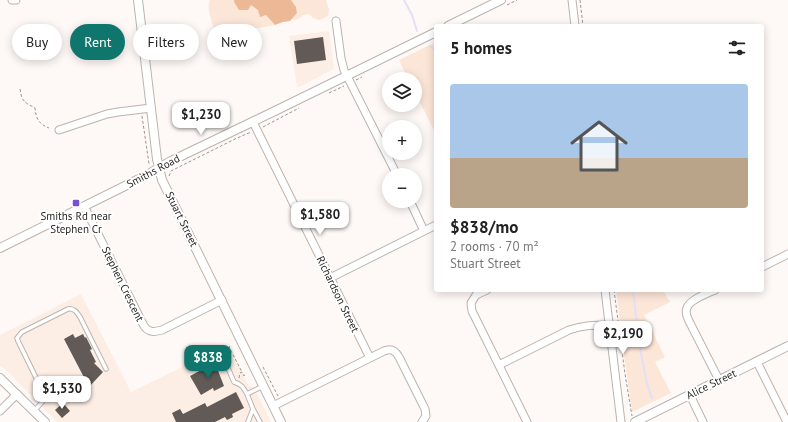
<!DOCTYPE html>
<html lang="en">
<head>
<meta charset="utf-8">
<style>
  body { margin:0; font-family:"PT Sans",sans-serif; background:#f2f2f2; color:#222; height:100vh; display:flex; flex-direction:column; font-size:15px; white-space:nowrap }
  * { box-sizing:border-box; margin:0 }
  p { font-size:13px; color:#767676 }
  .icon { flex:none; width:22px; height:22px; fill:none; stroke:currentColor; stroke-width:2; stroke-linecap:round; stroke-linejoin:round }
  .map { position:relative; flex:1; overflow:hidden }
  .details { position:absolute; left:434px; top:24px; width:330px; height:268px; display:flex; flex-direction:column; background:#fff; border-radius:4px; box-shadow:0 2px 10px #0003 }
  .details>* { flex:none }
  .top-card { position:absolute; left:12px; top:24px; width:362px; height:36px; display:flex; gap:8px }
  .fabs { position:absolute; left:382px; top:72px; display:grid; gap:8px }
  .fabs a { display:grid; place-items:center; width:40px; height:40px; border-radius:50%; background:#fff; box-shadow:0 2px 10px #0003; font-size:20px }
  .price { position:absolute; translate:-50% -34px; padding:0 9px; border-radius:8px; background:#fff; color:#222; font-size:13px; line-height:26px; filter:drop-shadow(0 1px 2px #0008) }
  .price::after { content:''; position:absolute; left:50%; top:24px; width:12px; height:9px; margin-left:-6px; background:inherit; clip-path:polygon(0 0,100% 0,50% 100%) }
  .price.current { background:#0f766e; color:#fff }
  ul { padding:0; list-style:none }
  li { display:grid; align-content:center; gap:8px; height:212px; padding:0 16px }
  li+li { border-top:1px solid #e0e0e0 }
  li span { display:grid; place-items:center; height:124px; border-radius:4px; color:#555 }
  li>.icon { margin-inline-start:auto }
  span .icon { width:72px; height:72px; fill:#fffc; stroke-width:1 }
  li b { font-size:17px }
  h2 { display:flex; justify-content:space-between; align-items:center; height:48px; padding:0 16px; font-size:17px }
  .chip { padding:0 14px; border-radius:18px; background:#fff; box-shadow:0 2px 10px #0003; font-size:14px; line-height:36px }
  .chip.current { background:#0f766e; color:#fff }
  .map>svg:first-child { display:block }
  .built { fill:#fdeee5 }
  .green { fill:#fce6d8 }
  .forest { fill:#edb895 }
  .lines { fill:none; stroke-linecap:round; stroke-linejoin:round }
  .stream { stroke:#e3dff6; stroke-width:2 }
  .building { fill:#615a56 }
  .service-casing { stroke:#bbb3af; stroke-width:5.5 }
  .minor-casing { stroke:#bbb3af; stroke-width:9 }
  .tertiary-casing { stroke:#bbb3af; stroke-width:10 }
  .path { stroke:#9a9694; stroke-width:1; stroke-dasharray:3 2; stroke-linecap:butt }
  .service { stroke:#fff; stroke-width:3.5 }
  .minor { stroke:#fff; stroke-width:7 }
  .tertiary { stroke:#fff; stroke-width:8 }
  .poi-dot { fill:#7951ca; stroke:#fff; stroke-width:1.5 }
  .labels { text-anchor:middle; stroke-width:4; stroke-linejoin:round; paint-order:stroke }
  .street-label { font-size:11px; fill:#2b2827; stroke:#fff }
  .poi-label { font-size:11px; fill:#2b2827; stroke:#fff }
</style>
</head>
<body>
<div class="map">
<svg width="788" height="422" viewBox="0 0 788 422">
  <rect width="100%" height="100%" fill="#fef9f6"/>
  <path class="built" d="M329,31L334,69L297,88L289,36Z
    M81,294L131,392L227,345L249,386L254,387L271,422H57L5,369L0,366V335Z"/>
  <path class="green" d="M210,0H234V2L251,5L266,15L275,25L219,35H216C213,29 215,35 214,29C212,20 206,9 210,0Z
    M291,0H326L329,9L328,16L320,20L313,18L309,14L303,15L298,19L294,20L292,18L297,13L296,7Z
    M436,42V134L415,93V79H408L399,60Z
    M616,290H663L670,302L644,315L665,357L655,362L671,393L632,412L625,363Z"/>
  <path class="forest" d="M234,0H291L296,7L297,13L290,21L283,22L275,25L266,15L260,17L258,10L251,5L248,10H239L234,2Z"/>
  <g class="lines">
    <path class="stream" d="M404,0L412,15L417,31
      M430,46L436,51
      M633,290L640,348L647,384L652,398"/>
  </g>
  <path class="building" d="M323,37L326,60L297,64L294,41Z
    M73,334L75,338L83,334L85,338L86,337L92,349L90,350L96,362L94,363L103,372L89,387L64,339Z
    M215,363L224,386L214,391L213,388L201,395L190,376L205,368L204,367Z
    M236,392L244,408L232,414L233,417L227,420L225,417L215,422H176L172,413L180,409L183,414L205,403L207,407Z
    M63,403L70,411L62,418L55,410Z"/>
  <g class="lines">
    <g class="service-casing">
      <path id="service" d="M222,354L234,382C241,384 243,387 247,394
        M253,409L260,422
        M35,410L44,400L45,396L18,341L17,338L22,332L68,309C74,308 77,312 80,317L106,369
        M248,422L253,409L247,394L263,386"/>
    </g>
    <g class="minor-casing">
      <path id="minor" d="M12,0H16
        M572,0L575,26
        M336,21L341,58L344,70L397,175
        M253,122L370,358
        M59,130L107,114L118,112L151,108
        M410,201L424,231
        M84,206L144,326C149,333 154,332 162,330L222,300
        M762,267L788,254
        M330,278L436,225
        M487,290L476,295L471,303L472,311L527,422
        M605,290L621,422
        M715,290C708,293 689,300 687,308C685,312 687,317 689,321L719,380
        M757,362L787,422
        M499,365L569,330C583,325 595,325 609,325
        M690,395L703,422
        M273,406L384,351C391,348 395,350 399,357L425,409L426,416L422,422
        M0,411L17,394"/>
    </g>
    <g class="tertiary-casing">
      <path id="tertiary" d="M138,0L157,159L162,180L281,422
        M448,26L501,0
        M0,248L147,175L171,161L277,110L436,32
        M0,378L45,422
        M635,422L788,346"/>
    </g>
    <path class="path" d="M580,0L583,26
      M507,5L517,0
      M356,80L362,77
      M20,89C22,102 24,102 35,108C36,119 39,124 49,128
      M329,93L344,86
      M142,116L149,164
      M263,127L299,108
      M169,176L171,171L235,139L251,132
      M614,290L625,374L632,416
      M230,346L229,347L242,372
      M263,367L278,396
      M239,378L240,373L242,372L244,376L245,375"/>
    <use href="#service" class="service"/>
    <use href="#minor" class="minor"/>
    <use href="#tertiary" class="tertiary"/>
  </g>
  <rect class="poi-dot" x="72" y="199" width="8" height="8" rx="2"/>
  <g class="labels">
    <g class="street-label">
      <text transform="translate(153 171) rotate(-28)" y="4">Smiths Road</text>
      <text transform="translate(182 219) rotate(64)" y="4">Stuart Street</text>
      <text transform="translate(123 284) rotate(64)" y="4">Stephen Crescent</text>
      <text transform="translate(338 294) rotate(64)" y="4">Richardson Street</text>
      <text transform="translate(711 384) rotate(-26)" y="4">Alice Street</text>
    </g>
    <g class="poi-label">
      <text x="76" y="220">Smiths Rd near<tspan x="76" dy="13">Stephen Cr</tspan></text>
    </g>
  </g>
</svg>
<div class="fabs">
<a><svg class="icon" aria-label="layers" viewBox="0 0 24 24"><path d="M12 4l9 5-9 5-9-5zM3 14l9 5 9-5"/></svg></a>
<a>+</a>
<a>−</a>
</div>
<b class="price" style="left:201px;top:136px">$1,230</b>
<b class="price" style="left:320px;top:236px">$1,580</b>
<b class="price" style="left:623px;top:355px">$2,190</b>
<b class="price current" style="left:208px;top:379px">$838</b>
<b class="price" style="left:62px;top:410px">$1,530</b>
<div class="top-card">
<a class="chip">Buy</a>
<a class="chip current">Rent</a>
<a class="chip">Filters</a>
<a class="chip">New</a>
</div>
<section class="details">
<h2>5 homes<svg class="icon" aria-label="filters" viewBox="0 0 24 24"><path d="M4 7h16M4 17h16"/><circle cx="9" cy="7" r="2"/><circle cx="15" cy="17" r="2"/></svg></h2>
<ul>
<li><span style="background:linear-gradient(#a9c7e8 60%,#b9a48a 0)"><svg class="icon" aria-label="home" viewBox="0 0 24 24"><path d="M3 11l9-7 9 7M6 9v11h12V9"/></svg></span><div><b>$838/mo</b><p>2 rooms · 70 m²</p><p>Stuart Street</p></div></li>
</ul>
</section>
</div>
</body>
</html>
